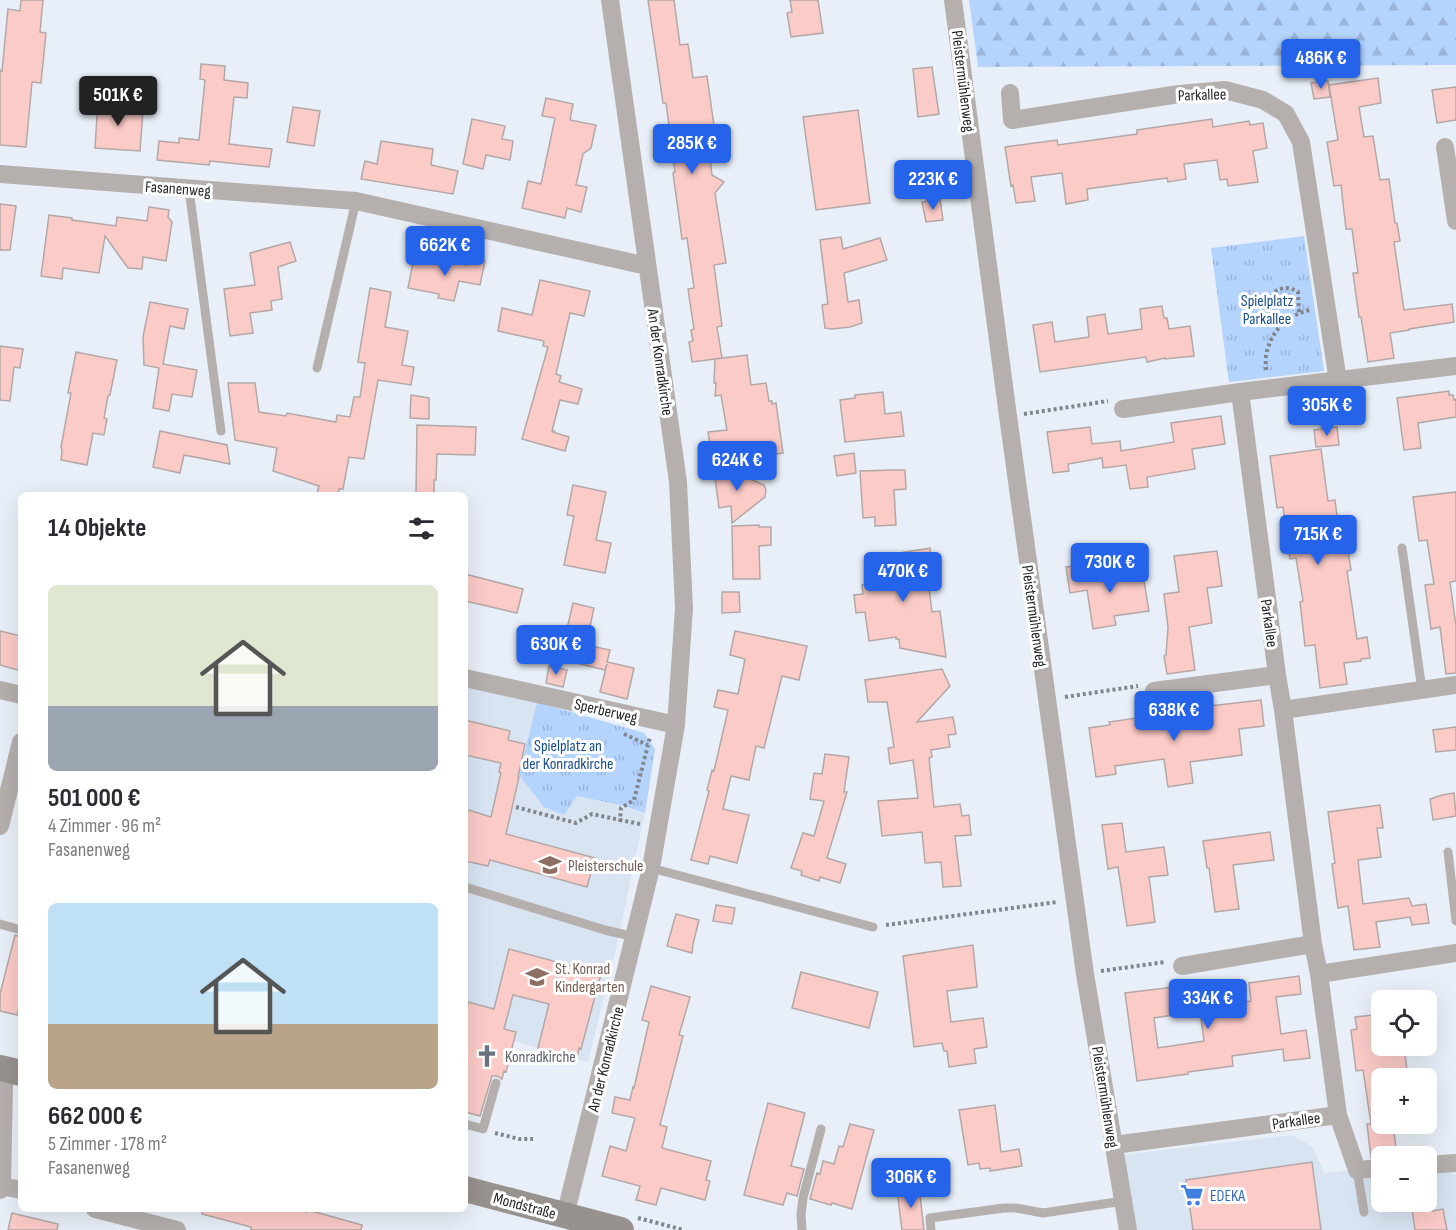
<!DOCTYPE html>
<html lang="de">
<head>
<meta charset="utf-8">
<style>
  body { margin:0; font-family:"Sofia Sans Condensed",sans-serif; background:#f7f7f7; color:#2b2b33; height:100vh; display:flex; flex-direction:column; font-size:22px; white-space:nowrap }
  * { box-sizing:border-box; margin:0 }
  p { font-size:20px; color:#7c7c81 }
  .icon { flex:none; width:33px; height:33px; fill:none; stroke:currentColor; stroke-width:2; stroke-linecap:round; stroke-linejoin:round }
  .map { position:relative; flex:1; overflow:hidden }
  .sheet { position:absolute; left:18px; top:492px; width:450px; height:720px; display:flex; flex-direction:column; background:#fff; border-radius:9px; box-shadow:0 6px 24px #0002 }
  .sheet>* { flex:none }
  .fabs { position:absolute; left:1371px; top:990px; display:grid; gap:12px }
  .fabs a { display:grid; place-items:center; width:66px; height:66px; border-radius:9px; background:#fff; box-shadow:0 6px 24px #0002; font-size:30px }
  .price { position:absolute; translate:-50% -51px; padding:0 14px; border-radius:6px; background:#2563eb; color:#fff; font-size:20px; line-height:39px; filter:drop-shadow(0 2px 3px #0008) }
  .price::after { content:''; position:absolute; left:50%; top:36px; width:18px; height:14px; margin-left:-9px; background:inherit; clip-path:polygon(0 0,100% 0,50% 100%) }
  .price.on { background:#222; color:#fff }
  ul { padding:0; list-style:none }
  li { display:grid; align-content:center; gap:12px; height:318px; padding:0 30px }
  li span { display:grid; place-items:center; height:186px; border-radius:9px; color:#555 }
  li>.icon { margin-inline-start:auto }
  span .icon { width:108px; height:108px; fill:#fffc; stroke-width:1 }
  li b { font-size:26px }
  h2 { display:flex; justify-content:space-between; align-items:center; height:72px; padding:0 30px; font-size:26px }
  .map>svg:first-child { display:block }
  .built { fill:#d9e4f2 }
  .forest { fill:url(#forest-firs) }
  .park { fill:url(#park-tufts) }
  .building { fill:#fbcbc7; stroke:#b3a8a7; stroke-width:1.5; fill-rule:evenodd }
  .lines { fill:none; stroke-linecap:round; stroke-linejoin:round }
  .path { stroke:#81858b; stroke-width:4; stroke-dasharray:3 3; stroke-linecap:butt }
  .lane { stroke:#b5b0ae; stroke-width:9 }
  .street { stroke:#b5b0ae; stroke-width:18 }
  .secondary { stroke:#98928f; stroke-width:26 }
  .labels { text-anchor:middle; stroke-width:6; stroke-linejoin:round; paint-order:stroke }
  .street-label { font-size:16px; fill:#1f2224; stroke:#fff }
  .park-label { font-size:16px; fill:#174c8e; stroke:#fff }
  .education-label { font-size:16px; fill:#785e54; stroke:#fff; text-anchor:start }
  .worship-label { font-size:16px; fill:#5b616d; stroke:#fff; text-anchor:start }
  .shop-label { font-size:16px; fill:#366cbe; stroke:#fff; text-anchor:start }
</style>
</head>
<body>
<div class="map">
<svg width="1456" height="1230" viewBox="0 0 1456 1230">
  <defs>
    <pattern id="forest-firs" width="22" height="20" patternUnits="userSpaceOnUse" patternTransform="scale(1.5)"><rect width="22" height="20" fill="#b4d3fd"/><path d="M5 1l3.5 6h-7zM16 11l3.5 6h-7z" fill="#9ab5d9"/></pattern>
    <pattern id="park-tufts" width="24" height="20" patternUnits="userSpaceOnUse" patternTransform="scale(1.5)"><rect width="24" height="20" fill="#b4d3fd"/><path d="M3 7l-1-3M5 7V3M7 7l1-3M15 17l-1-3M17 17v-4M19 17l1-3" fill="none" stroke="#9ab5d9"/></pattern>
  </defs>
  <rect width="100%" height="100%" fill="#e9eff8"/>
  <path class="built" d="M465,686L537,702L519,775L577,796L624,806L645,813L615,953L588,1062L514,1041L516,1032L504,1029L508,1013L465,1001Z
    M1292,1135L1312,1146L1324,1173L1351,1170L1381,1176L1382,1202H1426L1427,1171L1446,1169L1456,1175V1230H1133L1121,1155Z"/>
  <path class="forest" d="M969,0H1456V65L978,67Z"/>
  <path class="park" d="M1304,236L1324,371L1229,382L1211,248Z
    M537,702L644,733L655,749L645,813L624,806L577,796L564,815L544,807L519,775Z"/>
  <path class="building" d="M21,0H43L40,32L46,33L41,83L32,82L26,147L0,145V70L2,71L8,9L20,11Z
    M648,0H674L680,45L688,44L693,78L707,76L716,140L708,142L712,175L724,182L715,193L726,263L714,265L722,326L717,327L722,358L692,362L689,342L693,341L691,330L694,329L688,289L694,288L687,238L682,239L673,173L675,172L666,103H663Z
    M790,0H818L823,33L791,37L787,13L792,12Z
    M201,64L225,66L224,80L248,83L247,98L234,97L229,144L272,149L269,167L210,161L209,165L157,160L159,141L179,143V138L199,140L205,80L200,79Z
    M932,67L939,114L918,117L913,69Z
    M1378,78L1381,103L1359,107L1364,137L1373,136L1380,180L1389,179L1395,223H1397L1400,241L1394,242L1404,310L1452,304L1454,322L1409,329V330L1390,333L1394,358L1368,362L1361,317H1359L1353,273H1358L1352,229H1346L1341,185L1334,186L1327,142L1338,140L1329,85Z
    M1328,81L1330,97L1314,99L1311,83Z
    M1456,87V120L1437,123L1432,90Z
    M546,98L573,104L570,120L596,125L591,148L583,154L576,185L587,187L581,212L567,208L565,218L522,208L528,181L541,184L555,118L542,116Z
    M98,100L115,101V103L127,104V109L143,110L140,151L95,148Z
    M293,107L320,111L314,146L287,142Z
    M858,110L870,203L816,210L803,117Z
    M472,119L505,126L502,139L513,141L510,160L486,155L483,169L463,164Z
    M1212,119L1213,127L1249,121L1250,125L1263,123L1267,148L1253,151L1258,182L1228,186L1227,179L1220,180L1217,160L1184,164L1186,179L1168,182L1167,178L1087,189L1088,200L1066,204L1062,173L1031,177L1035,201L1016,203L1013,185L1011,186L1005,147L1057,140L1058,145L1137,134V130Z
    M381,141L433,149L431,165L458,171L453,194L361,179L365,161L377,164Z
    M940,199L943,220L926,222L922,202Z
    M0,204L16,206L10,250H0Z
    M149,207L169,210L168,217L172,222L166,261L143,257L142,269L128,268L105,236L99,273L63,268L62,279L41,276L49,215L72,218V220L116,226L117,217L147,221Z
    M841,237L843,249L880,238L887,260L844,273L848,302L859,300L862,323L850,327L832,329L825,328L822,305L828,304L820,240Z
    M290,242L296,261L278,267L282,299L271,301L272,310L250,313L253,333L230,336L224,289L255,285L250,253Z
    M414,258L424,262L445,266L446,261L467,265L468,258L485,261L480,285L459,281L454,301L438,298L439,294L408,288Z
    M540,280L590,291L584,316L570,313L556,374L561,376L559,382L582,389L578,404L560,400L552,431H554L553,432L569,437L565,451L522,439L548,347L543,346L544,341L498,331L502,308L532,315Z
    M370,288L391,292L385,327L408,331L402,365L414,367L411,385L378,380L364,459L349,457L343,489H339L338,495L317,493L319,486L273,471L277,448L235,440L228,383H255L259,412L286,416L287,413L336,422L337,415L350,417L354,397H360L365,363L358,362Z
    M150,302L188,309L184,329L170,326L163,364L197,370L192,397L172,394L169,411L153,408L159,368L144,365L143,337Z
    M1162,306L1164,318H1167L1169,329L1190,326L1194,356L1165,359V358L1147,362L1146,357L1040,372L1033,325L1052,322L1055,342L1089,337L1087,317L1105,314L1108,334L1142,329L1140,309Z
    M0,346L23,349L20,368L14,367L10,401L0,400Z
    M76,352L117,360L110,395L108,396L104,418L107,419L104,435L93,433L87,465L61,460L62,451L61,447L71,393H68Z
    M747,355L751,385L766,383L769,401H772V404L776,403L783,453L713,463L708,432L727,430L721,395L715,396L716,383H714L715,359Z
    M1449,391V395H1453L1454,400L1456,399V417L1418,423L1421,448L1404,450L1397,398Z
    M883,392L885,414L901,412L904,436L845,442L840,400L855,398V395Z
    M411,395L429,398V419L410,418Z
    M1221,416L1225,444L1192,449L1195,469L1147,477L1148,487L1130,489L1126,465L1103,468L1102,458L1068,464L1069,471L1053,473L1047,432L1090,427L1092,444L1120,441L1121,451L1174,442L1171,423Z
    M417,425L476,427L475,455L437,454L436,480H434V495H416Z
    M1337,427L1339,445L1316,447L1314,430Z
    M160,431L227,445L230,464L184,455L180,473L153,467Z
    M1321,449L1328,501L1335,500L1337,516L1311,520L1316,555L1348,551L1351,570L1347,571L1357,639L1367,637L1370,658L1361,659V661L1344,663L1347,684L1320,688L1315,645L1305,646L1300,602L1303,601L1296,558L1290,559L1283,507L1277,508L1270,456Z
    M854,453L856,473L837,476L834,456Z
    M713,463L764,485L766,490L765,497L732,523L731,506L719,508Z
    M893,470H905L906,489L894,490L896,525L875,526V517L863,518L860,471Z
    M573,485L606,492L596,540L611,543L605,573L564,565L574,516L567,515Z
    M1456,492V581L1450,582L1456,626V673L1446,674L1440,627L1431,629L1425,585L1434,584L1427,540L1419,541L1413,497Z
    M759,525V527H771V545L759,546L760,579H733L732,526Z
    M930,548L933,571L927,572L932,612L940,611L946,657L900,648L899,639H896V637L869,641L865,612L856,613L854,595L863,594L862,585L877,583L873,557Z
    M1217,551L1222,586L1207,588L1212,623L1189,627L1195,670L1167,674L1164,656L1166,655L1168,627L1164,594L1179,592L1174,556Z
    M1083,565L1085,577L1142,569L1149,611L1114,616L1116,625L1093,629L1087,590L1070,593L1066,567Z
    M465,574L523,589L517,613L465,601Z
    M722,592H739L740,612L722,613Z
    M573,603L594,608L586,645L610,650L607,662L634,668L627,699L600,692L607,664L605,670L560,659Z
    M0,631L21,636V671L0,665Z
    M735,631L807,646L799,680L782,676L764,748L756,746L749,780L731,776L723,809L749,815L737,863L710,856L708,864L691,860L709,791L707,790L712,770L714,771L728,710L714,707L718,690L738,694L745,659L730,655Z
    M549,666L567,670L563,687L546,683Z
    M942,669L950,686L917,722L953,717L956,734L948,735L950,747L931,750L932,757L929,758L934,807L960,804L962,816L969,815L971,835L955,836L961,886L943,887L941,862L925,863L922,832L882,836L878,801L918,798L913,760L890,764L888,748L894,747L887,702H868L865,680Z
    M1261,700L1264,726L1239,729L1242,755L1190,762L1193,783L1168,787L1164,759L1115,766L1116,774L1096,777L1089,728L1110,725L1109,722L1136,718V722L1149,720L1150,725L1160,723L1161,730L1213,723L1210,706Z
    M465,720L510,731L508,740L525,744L518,777H519L506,834L595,858L587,887L490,860L488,866L465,861V809L491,817L501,773L499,772L501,763L465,755Z
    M1456,727V750L1436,752L1433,730Z
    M825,754L849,757L844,792H847L827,858L846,864L840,883L820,877L819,881L801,875L802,871L791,868L803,833L814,836L824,801L810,799L814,773L822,774Z
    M1454,793L1456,816L1433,820L1430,799L1442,795Z
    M1380,805L1383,828H1377L1381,857L1358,860L1363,904L1409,898L1412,906L1426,904L1429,923L1412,925L1410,917L1376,922L1380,947L1354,950L1348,906L1338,908L1332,864L1335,863L1328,812Z
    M1122,823L1126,852L1164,847L1168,875L1149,877L1155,922L1127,926L1118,867L1108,869L1102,825Z
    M1270,832L1274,860L1233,865L1239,909L1215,912L1209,868H1207L1203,841Z
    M716,905L735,908L732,924L713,921Z
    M676,914L699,920L693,944L692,953L667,946Z
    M15,935L21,937V1001L17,1015L0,1011V994Z
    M973,945L977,987L947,991L951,1022L983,1018L987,1047L974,1049L976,1063L949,1067L947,1051H944L942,1043L914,1047L903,956Z
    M509,949L601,974L581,1049L579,1048L577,1058L538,1048L549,1004L513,995L504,1029L516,1032L506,1072L504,1071L502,1079L497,1076H492L480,1116L465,1112V1003L468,1004V1002L494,1009Z
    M801,972L878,992L869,1028L792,1008Z
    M1299,976L1301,994L1276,997L1281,1034L1306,1030L1310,1058L1284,1061L1283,1049L1232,1056L1233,1066L1188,1072V1074L1137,1081L1125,993L1174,987L1199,1008L1251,1001L1249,983ZM1200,1011L1204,1041L1158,1048L1154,1018Z
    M651,986L690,997L679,1035L683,1036L660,1125L667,1127L662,1148L711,1161L706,1180L710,1181L705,1200L661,1188L656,1205L636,1200L640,1186L602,1176L610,1146L626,1151L635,1118L612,1113L615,1097L630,1100L633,1087L634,1088L649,1022L642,1020Z
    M1382,1014V1046H1404L1408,1078H1382V1124H1393L1397,1156L1371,1158L1367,1124H1371L1363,1070L1356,1071L1351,1030L1357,1029L1355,1017Z
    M768,1103L805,1113L791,1166L804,1169L797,1196L787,1193L783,1205L744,1195Z
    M995,1105L1001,1152L1019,1149L1022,1166L990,1171V1168L980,1169L979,1163L968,1165L959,1110Z
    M850,1124L874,1130L852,1209L832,1203L831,1205L810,1199L817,1173L820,1174L823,1161L834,1164L839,1146L843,1147Z
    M1312,1162L1321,1230H1193L1186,1180Z
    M919,1187L924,1230H902L897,1190Z
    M1411,1202H1431L1432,1211L1443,1209L1447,1230H1415Z
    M203,1209H297L307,1212L308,1210L362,1225L361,1230H251V1227L202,1214Z
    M12,1213L58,1224L57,1230H8Z"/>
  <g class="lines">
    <path class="path" d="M1282,324C1271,312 1271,308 1273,293C1282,287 1289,286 1298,292L1299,313
      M1266,370C1266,364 1265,357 1267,351C1273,329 1288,315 1310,310
      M1024,414L1108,401
      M1065,697L1138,686
      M624,734L648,745
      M516,807L576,823L592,814L620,820
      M640,824L620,820L621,808L634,800L650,737
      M886,925L1057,902
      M1101,971L1165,962
      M495,1133L519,1139H533
      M638,1218L684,1230"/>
    <path class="lane" d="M189,189L221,431
      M317,368L356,201
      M1402,548L1422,690
      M1448,852L1456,921
      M651,868L873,927
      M465,887L605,930L635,937
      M0,924L21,930
      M465,1124L483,1129L496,1083
      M1357,1170L1364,1212
      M802,1230L801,1214L803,1198L821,1129
      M931,1230L930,1218L1004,1208H1016L1043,1213L1123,1201"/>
    <path class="street" d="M953,0L1008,416L1085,974L1128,1230
      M1010,93L1012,120L1179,94L1225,90L1263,100L1286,114L1301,142L1338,381
      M1445,147L1456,221
      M0,174L356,201L647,266
      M1123,409L1240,392
      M465,678L676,725
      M0,690L21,695
      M1154,691L1277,675
      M1283,710L1456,685
      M0,826L21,742
      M1182,966L1313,944
      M1319,974L1456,953
      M1114,1145L1338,1115
      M1426,1165L1456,1163
      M1382,1168L1357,1170L1338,1115L1319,974L1313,944L1283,710L1277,675L1240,392L1456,366
      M2,1186L21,1190
      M0,1190L2,1186L4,1084L8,1070
      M95,1209L177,1230
      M565,1216L651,868L676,725L684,608L678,482L610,0"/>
    <path class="secondary" d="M0,1068L21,1073
      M465,1189L621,1230"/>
  </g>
  <defs>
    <g id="school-bare" transform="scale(1.8)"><path d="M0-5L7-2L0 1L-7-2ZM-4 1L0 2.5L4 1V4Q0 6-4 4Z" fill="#8d6e63" stroke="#fff" stroke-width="2.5" paint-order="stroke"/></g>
    <g id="church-bare" transform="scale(1.8)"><path d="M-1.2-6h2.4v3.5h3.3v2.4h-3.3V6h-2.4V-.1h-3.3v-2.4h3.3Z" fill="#6b7280" stroke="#fff" stroke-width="2.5" paint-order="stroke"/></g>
    <g id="supermarket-bare" transform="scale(1.8)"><path d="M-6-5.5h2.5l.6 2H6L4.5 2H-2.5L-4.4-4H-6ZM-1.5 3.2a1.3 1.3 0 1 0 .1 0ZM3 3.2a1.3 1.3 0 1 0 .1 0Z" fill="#3f7fe0" stroke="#fff" stroke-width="2.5" paint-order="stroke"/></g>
  </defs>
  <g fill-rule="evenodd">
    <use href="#school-bare" x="550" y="865"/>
    <use href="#school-bare" x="537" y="977"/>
    <use href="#church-bare" x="487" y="1056"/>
    <use href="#supermarket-bare" x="1192" y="1195"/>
  </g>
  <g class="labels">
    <g class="street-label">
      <text transform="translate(964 81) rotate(83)" y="6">Pleistermühlenweg</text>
      <text transform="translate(1202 94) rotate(-2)" y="6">Parkallee</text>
      <text transform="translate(178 188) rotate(4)" y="6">Fasanenweg</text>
      <text transform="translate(661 362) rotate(82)" y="6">An der Konradkirche</text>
      <text transform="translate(1035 616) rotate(82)" y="6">Pleistermühlenweg</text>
      <text transform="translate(1270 623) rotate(82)" y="6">Parkallee</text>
      <text transform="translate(606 710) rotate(13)" y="6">Sperberweg</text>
      <text transform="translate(605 1059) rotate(-76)" y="6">An der Konradkirche</text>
      <text transform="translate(1106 1097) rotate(81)" y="6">Pleistermühlenweg</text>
      <text transform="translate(1296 1120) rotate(-8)" y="6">Parkallee</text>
      <text transform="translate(525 1205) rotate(15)" y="6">Mondstraße</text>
    </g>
    <g class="park-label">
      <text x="1267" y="306">Spielplatz<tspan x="1267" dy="18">Parkallee</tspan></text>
      <text x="568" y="751">Spielplatz an<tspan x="568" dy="18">der Konradkirche</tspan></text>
    </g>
    <g class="education-label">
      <text x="568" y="871">Pleisterschule</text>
      <text x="555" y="974">St. Konrad<tspan x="555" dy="18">Kindergarten</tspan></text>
    </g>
    <g class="worship-label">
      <text x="505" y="1062">Konradkirche</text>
    </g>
    <g class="shop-label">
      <text x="1210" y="1201">EDEKA</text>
    </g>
  </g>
</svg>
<div class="fabs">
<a><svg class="icon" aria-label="locate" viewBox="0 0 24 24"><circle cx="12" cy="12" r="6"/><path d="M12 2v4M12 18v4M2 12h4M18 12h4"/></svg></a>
<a>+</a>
<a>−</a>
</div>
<b class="price" style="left:1321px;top:90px">486K €</b>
<b class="price on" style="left:118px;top:127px">501K €</b>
<b class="price" style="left:692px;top:175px">285K €</b>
<b class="price" style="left:933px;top:211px">223K €</b>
<b class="price" style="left:445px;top:277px">662K €</b>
<b class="price" style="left:1327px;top:437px">305K €</b>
<b class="price" style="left:737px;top:492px">624K €</b>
<b class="price" style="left:1318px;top:566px">715K €</b>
<b class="price" style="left:1110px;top:594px">730K €</b>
<b class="price" style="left:903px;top:603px">470K €</b>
<b class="price" style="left:556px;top:676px">630K €</b>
<b class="price" style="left:1174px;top:742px">638K €</b>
<b class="price" style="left:1208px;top:1030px">334K €</b>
<b class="price" style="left:911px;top:1209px">306K €</b>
<section class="sheet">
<h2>14 Objekte<svg class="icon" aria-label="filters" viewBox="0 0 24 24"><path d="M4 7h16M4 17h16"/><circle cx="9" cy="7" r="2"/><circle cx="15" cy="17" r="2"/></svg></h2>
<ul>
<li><span style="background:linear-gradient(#dfe7d0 65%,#9aa5b1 0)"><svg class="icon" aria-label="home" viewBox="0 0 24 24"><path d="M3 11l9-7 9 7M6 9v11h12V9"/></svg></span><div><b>501 000 €</b><p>4 Zimmer · 96 m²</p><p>Fasanenweg</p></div></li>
<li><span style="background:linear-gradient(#bfe0f5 65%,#b9a48a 0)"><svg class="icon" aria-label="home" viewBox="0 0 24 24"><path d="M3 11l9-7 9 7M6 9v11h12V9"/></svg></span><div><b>662 000 €</b><p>5 Zimmer · 178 m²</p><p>Fasanenweg</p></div></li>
</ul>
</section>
</div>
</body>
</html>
